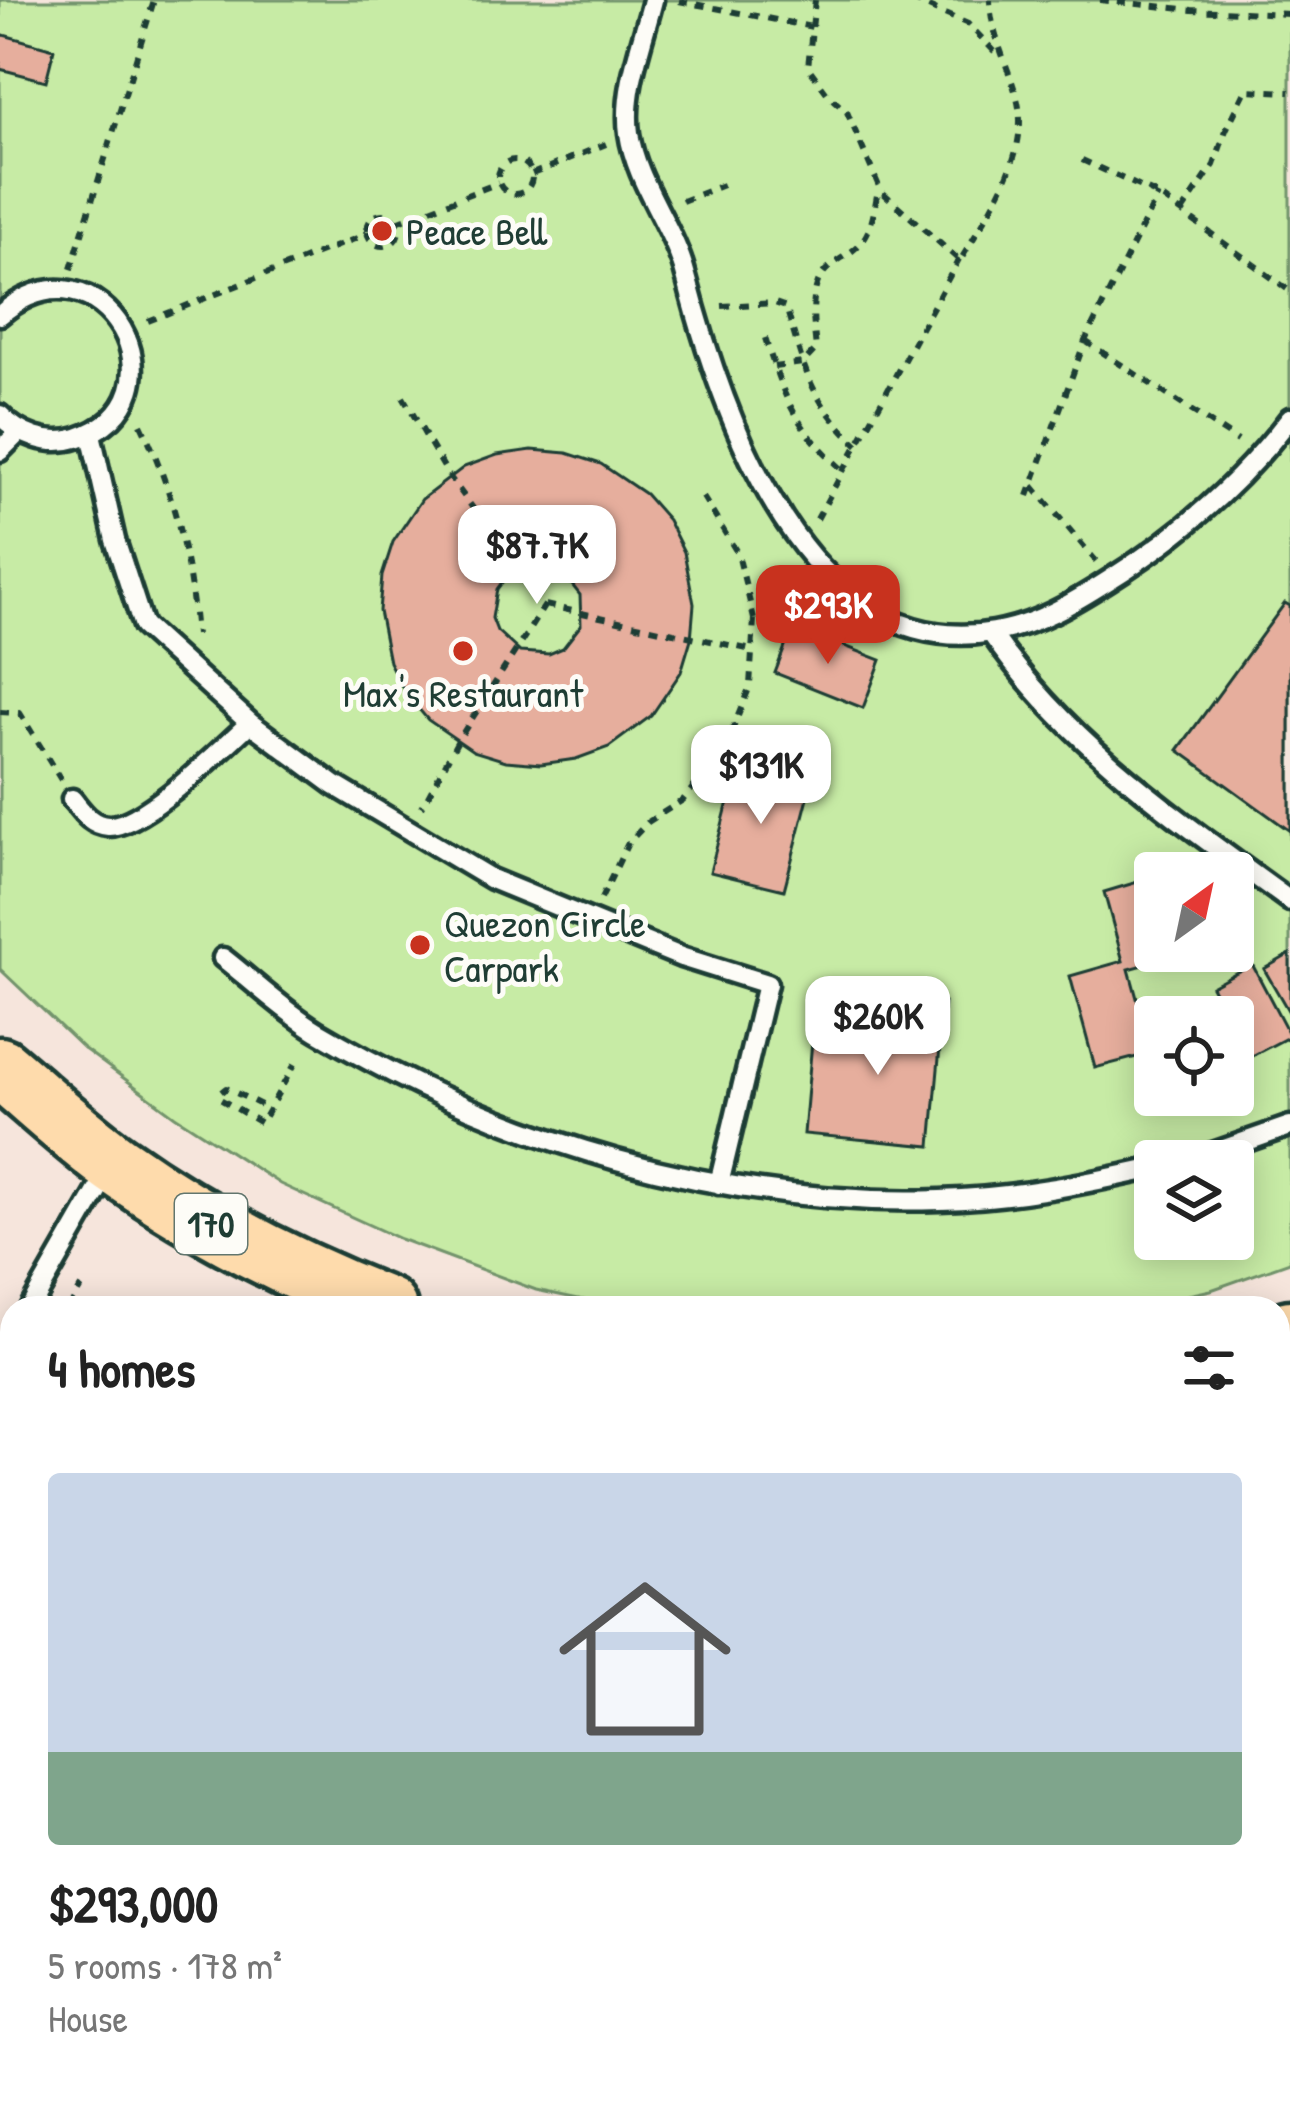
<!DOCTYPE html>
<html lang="en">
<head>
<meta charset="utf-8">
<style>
  body { margin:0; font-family:"Patrick Hand",sans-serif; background:#f2f2f2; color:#222; height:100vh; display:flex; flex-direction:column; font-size:45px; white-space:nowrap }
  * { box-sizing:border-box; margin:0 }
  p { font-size:39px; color:#767676 }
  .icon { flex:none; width:66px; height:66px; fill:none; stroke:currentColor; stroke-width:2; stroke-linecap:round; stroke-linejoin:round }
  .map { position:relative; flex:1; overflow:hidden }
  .drawer { position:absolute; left:0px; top:1296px; width:1290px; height:807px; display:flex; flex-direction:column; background:#fff; border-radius:36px 36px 0 0; box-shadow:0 6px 30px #0003 }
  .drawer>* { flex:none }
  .needle { width:78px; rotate:33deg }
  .tools { position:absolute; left:1134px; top:852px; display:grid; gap:24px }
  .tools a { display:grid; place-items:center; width:120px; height:120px; border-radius:12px; background:#fff; box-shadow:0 6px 30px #0003; font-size:60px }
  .price { position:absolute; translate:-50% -102px; padding:0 27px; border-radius:24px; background:#fff; color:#222; font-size:39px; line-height:78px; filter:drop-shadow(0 3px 6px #0008) }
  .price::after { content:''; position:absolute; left:50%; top:72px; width:36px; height:27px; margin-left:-18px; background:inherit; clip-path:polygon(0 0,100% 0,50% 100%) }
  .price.active { background:#c8321e; color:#fff }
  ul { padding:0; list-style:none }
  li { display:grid; align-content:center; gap:24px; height:636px; padding:0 48px }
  li span { display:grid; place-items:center; height:372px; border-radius:12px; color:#555 }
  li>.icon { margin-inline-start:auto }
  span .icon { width:216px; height:216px; fill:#fffc; stroke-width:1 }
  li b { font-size:51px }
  h2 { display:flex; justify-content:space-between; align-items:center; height:144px; padding:0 48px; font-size:51px }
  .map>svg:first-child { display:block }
  .green { fill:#c7eba5; stroke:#73946c; stroke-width:3; fill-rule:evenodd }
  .building { fill:#e6ae9d; stroke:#1f3d34; stroke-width:3; fill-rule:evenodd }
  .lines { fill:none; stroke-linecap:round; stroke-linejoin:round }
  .lane-casing { stroke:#1f3d34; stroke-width:27 }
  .secondary-casing { stroke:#1f3d34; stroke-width:63 }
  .primary-casing { stroke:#1f3d34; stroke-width:69 }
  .path { stroke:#1f3d34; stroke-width:6; stroke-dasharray:9 9; stroke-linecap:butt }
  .lane { stroke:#fdfcf7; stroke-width:18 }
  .secondary { stroke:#fdfcf7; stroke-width:54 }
  .primary { stroke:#fedbac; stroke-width:60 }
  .poi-dot { fill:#c8321e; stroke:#fdfcf7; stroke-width:4.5 }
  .labels { text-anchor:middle; stroke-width:10; stroke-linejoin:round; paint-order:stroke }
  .shield { fill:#fdfcf7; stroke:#62766e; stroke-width:3 }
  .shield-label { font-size:36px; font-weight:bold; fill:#1f3d34 }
  .poi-label { font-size:39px; fill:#1f3d34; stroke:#fdfcf7; text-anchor:start }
</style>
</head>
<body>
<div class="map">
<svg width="1290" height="2102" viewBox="0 0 1290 2102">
  <rect width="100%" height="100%" fill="#f6e5dc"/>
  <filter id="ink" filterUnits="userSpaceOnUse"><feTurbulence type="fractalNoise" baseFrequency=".00833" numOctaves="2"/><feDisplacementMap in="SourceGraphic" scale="24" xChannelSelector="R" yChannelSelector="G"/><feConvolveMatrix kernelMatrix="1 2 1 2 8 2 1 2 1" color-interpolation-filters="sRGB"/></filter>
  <g filter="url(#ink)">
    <path class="green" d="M0,0H1290V1262L1211,1290L1129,1308H621L536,1290L400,1239L280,1184L175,1116L83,1048L0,969ZM1155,873H1233V951H1155ZM1155,1017H1233V1095H1155ZM1155,1161H1233V1239H1155Z
      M60,2091H244L253,2102H82Z
      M480,2091H759V2102H543Z"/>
    <path class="building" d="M0,34L54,49L46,81L0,69Z
      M532,450L567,453L601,464L645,494L668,520L684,552L694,604L691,639L681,672L651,716L609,747L576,759L541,764L506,761L473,751L428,720L406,694L389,662L379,611L382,576L393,542L422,499L464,467L497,455ZM533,565L562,572L580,595L581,625L563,648L549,654L520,652L497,631L492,618L497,589L506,577Z
      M1285,603L1290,606V831L1178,750Z
      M793,626L881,660L863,708L775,673Z
      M738,763L812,782L784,890L710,872Z
      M1151,878L1155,893V951H1172L1173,957L1129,969L1152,1053L1095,1068L1070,976L1123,961L1104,892Z
      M1290,954V1014L1264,969Z
      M1252,964L1290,1036L1250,1057L1233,1026V1017H1228L1211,986Z
      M889,997L944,1003L931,1146L804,1134L813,1029L885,1036Z
      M12,1383V1434L0,1455V1404Z
      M12,1473V1608L0,1629V1494Z
      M12,1647V1705L0,1726V1668Z
      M1278,1927L1290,1943V2102H1223L1215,2091H1278Z
      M612,2091H665V2098L612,2095Z
      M954,2091H1103L1104,2102H954Z
      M1029,2091H1201L1202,2102H1029Z"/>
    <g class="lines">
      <g class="lane-casing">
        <path id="lane" d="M653,0C643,41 623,90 629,133C636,183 674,227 686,276C722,416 807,664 994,632C1036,625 1073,603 1109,580C1180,536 1239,485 1290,418
          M0,315C103,226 196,400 77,438C49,447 19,435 0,415
          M91,434L115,540L143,626L250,723L334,785L491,879L681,957L767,984L719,1184
          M0,451L20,431
          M991,633C1067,745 1182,822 1290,901
          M72,799C82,811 90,825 108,826C143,828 223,747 250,723
          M223,958C254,982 284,1011 317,1031C504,1142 720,1207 940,1200C1012,1198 1084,1184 1155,1168
          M1190,1161L1290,1126
          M30,1308L108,1172
          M0,1358L12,1338
          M1278,1424L1290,1420
          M0,1788L12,1769
          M1278,1881L1290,1902
          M0,2006L12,2009
          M298,2091L351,2102
          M0,2097L9,2102"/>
      </g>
      <g class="secondary-casing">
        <path id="secondary" d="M888,2091V2102
          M803,2102V2091
          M844,2102V2091"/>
      </g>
      <g class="primary-casing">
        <path id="primary" d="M0,1068C38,1100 75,1135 115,1164C199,1224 290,1270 386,1308
          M1278,1335L1290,1331"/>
      </g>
      <path class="path" d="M815,0L808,67L830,97L847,112L881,191L960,261C987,215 1032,153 1017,98C1008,64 991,36 990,0
        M912,0L968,24L998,55
        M1100,0L1192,10L1290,14
        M679,1L812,27
        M498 177a17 17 0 1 1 34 0a17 17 0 1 1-34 0Z
        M1082,160L1158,195L1290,291
        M532,174L606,144
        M682,201L723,185
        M1182,212L1214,165L1226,130L1246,90L1290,92
        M367 230a16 16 0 1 1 32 0a16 16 0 1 1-32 0Z
        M397,222L498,183
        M71,269L154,0
        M722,306L775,303L786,307C805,370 809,399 858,445
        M148,321L367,234
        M765,338C785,401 794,425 843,470
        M1085,341L1238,441
        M774,367L803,363L816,349C814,328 810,302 818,282C826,263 847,258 860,244C873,229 874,209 878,190
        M403,397L449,476L545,605L457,742L422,807
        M141,424C174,492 190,560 196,635
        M1033,486L1096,561
        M1028,496L1085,341L1158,195
        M703,497L738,554L754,619
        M817,519L959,259
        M545,605L752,650
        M0,712L20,713L61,780
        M601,899L628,843L648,822L683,800L725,748L750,686L754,619L800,578
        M261,1105L226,1088L220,1093V1099L261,1123L295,1064
        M69,1308L81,1287
        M0,1430L12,1409
        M1278,1477L1290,1473
        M0,1696L12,1675"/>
      <use href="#lane" class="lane"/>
      <use href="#secondary" class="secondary"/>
      <use href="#primary" class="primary"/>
    </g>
  </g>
  <g class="poi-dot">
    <circle cx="382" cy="231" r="12"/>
    <circle cx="463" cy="651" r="12"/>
    <circle cx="420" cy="945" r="12"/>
  </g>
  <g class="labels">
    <rect class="shield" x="175" y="1194" width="72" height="60" rx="9"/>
    <g class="shield-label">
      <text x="211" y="1237">170</text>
    </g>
    <g class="poi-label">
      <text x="406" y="245">Peace Bell</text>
      <text x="463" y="707" text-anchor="middle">Max's Restaurant</text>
      <text x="444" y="937">Quezon Circle<tspan x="444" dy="45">Carpark</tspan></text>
    </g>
  </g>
</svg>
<div class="tools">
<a><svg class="needle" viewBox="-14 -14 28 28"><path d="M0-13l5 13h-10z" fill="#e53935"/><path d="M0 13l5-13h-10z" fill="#767676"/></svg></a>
<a><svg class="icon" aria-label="locate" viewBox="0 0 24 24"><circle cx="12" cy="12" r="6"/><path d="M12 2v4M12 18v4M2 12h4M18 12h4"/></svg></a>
<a><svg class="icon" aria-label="layers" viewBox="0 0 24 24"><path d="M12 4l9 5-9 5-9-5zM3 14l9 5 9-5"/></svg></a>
</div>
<b class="price" style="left:537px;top:607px">$87.7K</b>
<b class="price active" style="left:828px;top:667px">$293K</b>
<b class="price" style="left:761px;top:827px">$131K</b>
<b class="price" style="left:878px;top:1078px">$260K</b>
<section class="drawer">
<h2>4 homes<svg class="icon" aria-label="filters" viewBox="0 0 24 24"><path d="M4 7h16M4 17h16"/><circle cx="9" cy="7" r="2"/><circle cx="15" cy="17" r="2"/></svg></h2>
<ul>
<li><span style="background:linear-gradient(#c9d6e8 75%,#7fa58c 0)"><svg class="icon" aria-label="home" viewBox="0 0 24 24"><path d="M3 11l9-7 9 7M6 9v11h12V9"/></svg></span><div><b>$293,000</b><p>5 rooms · 178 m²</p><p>House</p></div></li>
</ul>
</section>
</div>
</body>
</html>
